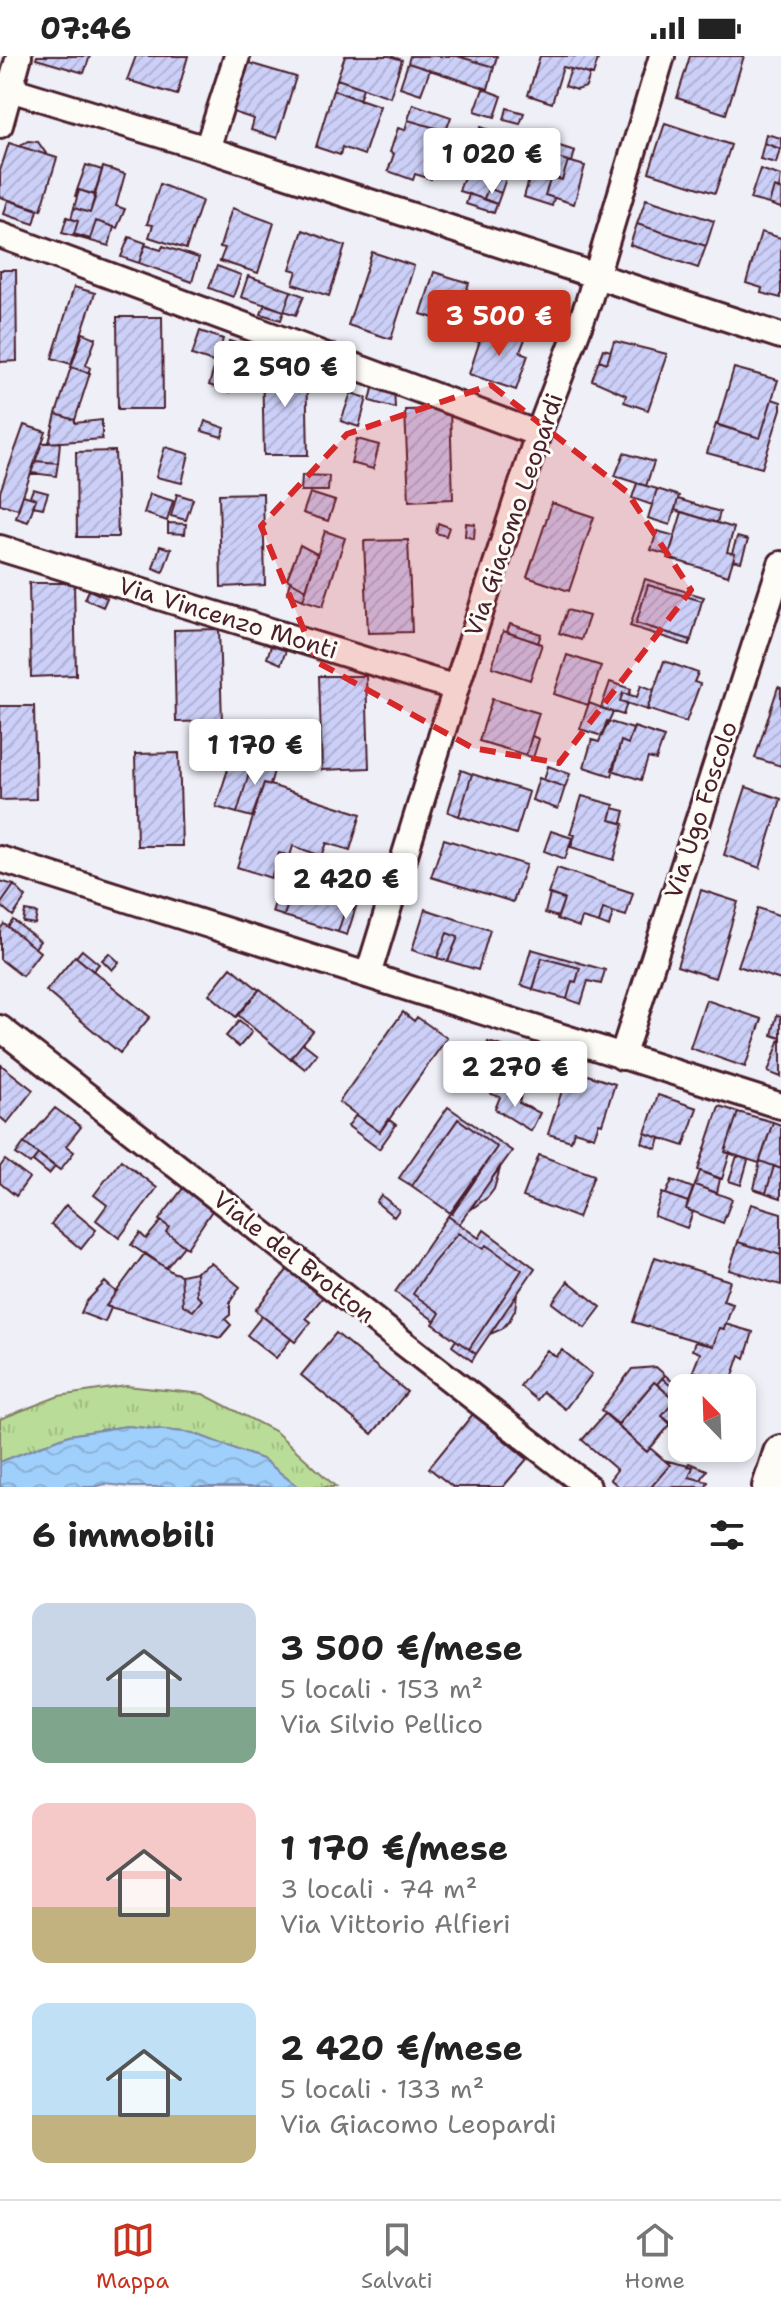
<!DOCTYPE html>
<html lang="it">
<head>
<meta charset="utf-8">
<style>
  body { margin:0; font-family:"Shantell Sans",sans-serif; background:#f2f2f2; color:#222; height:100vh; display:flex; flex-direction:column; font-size:30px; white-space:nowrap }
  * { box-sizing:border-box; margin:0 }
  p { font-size:26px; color:#767676 }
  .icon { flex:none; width:44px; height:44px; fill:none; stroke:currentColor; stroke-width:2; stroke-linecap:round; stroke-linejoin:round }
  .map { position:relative; height:1431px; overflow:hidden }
  .sheet { display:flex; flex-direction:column; background:#fff; flex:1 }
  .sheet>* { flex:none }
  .needle { width:52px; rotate:337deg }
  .fabs { position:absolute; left:668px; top:1318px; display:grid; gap:16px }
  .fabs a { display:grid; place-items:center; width:88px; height:88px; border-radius:16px; background:#fff; box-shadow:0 4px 12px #0003; font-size:40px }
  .price { position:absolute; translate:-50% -68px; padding:0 18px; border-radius:8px; background:#fff; color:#222; font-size:26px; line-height:52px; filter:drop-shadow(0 2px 4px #0008) }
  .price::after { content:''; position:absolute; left:50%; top:48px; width:24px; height:18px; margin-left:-12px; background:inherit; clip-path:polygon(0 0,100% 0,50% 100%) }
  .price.current { background:#c8321e; color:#fff }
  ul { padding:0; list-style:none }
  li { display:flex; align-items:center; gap:24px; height:200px; padding:0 32px }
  li span { display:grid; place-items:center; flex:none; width:224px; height:160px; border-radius:16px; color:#555 }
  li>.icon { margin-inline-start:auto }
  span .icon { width:96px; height:96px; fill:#fffc; stroke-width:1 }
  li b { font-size:34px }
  h2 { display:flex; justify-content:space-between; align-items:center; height:96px; padding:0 32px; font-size:34px }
  .status { display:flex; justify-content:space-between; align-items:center; height:56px; padding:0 40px; background:#fff; direction:ltr }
  .status svg { height:22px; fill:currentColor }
  .tabs { display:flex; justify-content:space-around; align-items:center; height:112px; border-top:2px solid #e0e0e0; background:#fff; font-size:22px; color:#767676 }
  .tabs a { display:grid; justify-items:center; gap:4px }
  .tabs .current { color:#c8321e }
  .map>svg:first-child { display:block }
  .grass { fill:url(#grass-tufts); stroke:#827e62; stroke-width:2 }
  .water { fill:url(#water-waves); stroke:#7d89a8; stroke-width:2 }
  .building { fill:url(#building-hatch); stroke:#4a1f2b; stroke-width:2 }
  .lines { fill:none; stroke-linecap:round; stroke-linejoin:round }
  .street-casing { stroke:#4a1f2b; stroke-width:30 }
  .secondary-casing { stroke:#4a1f2b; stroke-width:40 }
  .street { stroke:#fdfcf7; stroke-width:24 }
  .secondary { stroke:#fdfcf7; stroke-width:34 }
  .marked { fill:#d62828; fill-opacity:0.2; stroke:#d62828; stroke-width:6; stroke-dasharray:16 10; stroke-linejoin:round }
  .labels { text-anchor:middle; stroke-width:6; stroke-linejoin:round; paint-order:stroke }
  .street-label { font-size:24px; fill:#4a1f2b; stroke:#fdfcf7 }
</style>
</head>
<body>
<div class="status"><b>07:46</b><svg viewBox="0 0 49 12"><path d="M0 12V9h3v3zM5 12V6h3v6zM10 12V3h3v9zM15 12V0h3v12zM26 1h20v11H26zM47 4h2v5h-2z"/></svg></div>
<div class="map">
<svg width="781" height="1431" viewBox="0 0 781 1431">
  <defs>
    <pattern id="grass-tufts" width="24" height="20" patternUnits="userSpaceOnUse" patternTransform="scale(2)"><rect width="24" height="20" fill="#b9dd98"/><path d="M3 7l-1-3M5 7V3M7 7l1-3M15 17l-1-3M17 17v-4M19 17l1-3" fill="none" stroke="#a1bd83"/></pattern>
    <pattern id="water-waves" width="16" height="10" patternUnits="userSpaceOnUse" patternTransform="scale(2)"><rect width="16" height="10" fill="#9fcffb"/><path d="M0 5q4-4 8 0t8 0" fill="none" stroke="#8ab1d7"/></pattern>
    <pattern id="building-hatch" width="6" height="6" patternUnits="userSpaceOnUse" patternTransform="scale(2)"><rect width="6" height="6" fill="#ccd0f8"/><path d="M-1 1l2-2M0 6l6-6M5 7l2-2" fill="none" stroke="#b1b2d5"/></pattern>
  </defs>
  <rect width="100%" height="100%" fill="#eeeff7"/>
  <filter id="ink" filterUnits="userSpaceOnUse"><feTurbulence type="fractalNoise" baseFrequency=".0125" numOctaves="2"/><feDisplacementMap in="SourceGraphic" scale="16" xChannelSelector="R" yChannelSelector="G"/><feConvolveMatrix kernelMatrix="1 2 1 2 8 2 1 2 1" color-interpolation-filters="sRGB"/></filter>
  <g filter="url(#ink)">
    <path class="grass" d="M126,1330L203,1338L276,1376L336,1431H298L264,1404L193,1377L127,1370L69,1379L0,1406V1363L59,1340Z"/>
    <path class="water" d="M127,1370L193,1377L264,1404L298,1431H131L105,1428L95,1431H0V1406L69,1379Z"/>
    <path class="building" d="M37,0H90L84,17L36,3Z
      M136,0H188L177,39L127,24Z
      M345,0H390L402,4L390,41L337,23Z
      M410,0H457L494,11L488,33L408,7Z
      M457,0H497L494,11Z
      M540,0H599L593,19L563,11L552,47L528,39Z
      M690,0H744L726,58L677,42Z
      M242,5L296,21L277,82L251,74L254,63L227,54Z
      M408,7L430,14L421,38L400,31Z
      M571,13L590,18L586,31L577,34L565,30Z
      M337,23L363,32L359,44L333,34Z
      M483,33L502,40L495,61L475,55Z
      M333,34L380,50L364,99L342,91L340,99L316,91Z
      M413,48L451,61L446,75L408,64Z
      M507,52L524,57L520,68L504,64Z
      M408,64L446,75L431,123L415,118L413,124L388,115L394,98L390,96L398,72L405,74Z
      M665,67L731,89L715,137L649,116Z
      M481,71L519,84L501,137L488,132L484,143L459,135Z
      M766,78L781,82V93L764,87Z
      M28,85L38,86L47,99L19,90Z
      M547,86L575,95L572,106L543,98Z
      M9,87L57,102L41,154L0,141V115Z
      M764,87L780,93L776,107L760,103Z
      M537,96L568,105L562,124L547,119L545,125L530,120Z
      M568,105L585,110L574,148L545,139L551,121L562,124Z
      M86,109L102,114L94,139L79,134L77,141L75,140Z
      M103,111L125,118L116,150L125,153L117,172L96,165L90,183L74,178L78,165L71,163L74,152L90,157Z
      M760,113L781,120L779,133L774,131L769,148L750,143Z
      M547,119L551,121L545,139L554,142L552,150L524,141L530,120L545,125Z
      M160,128L202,145L186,193L149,181L153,169L147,168Z
      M774,131L781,133V152L769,148Z
      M488,132L501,137L497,148L484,143Z
      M79,134L96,139L90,157L74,152Z
      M469,138L497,148L494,157L466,148Z
      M646,143L714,165L706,190L637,168Z
      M8,144L38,154L34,168L4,158Z
      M232,152L274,167L258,217L220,205L225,192L220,191Z
      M67,161L78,165L74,178L90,183L96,165L114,171L109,190L62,177Z
      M637,168L706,190L698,212L630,189Z
      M303,174L345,190L329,240L293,228L297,215L290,213Z
      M761,176L781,182V242L761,237L762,232L746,227Z
      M129,181L146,187L139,207L121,201Z
      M145,189L161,194L163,190L199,202L192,226L139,207Z
      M372,196L414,210L391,283L348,269Z
      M217,210L241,219L233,241L209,232Z
      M0,214H16L17,305L0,306Z
      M434,216L469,227L457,265L440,260V264L421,258Z
      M248,220L291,235L284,255L241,241Z
      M74,231L95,237L71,308L52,302Z
      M291,235L304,240L296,259L284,255Z
      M265,248L284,255L281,264L261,258Z
      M464,249L479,254L472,277L457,273Z
      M479,254L488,257L479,286L470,283Z
      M117,261H162L163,353H118Z
      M485,269L525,283L520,296L528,299L516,334L469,318Z
      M200,275L223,283L216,307L192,299Z
      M83,277L96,282L86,309L90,312L88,317L71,311Z
      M229,285L250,291L247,303L226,296Z
      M614,285L667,298L648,354L624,346L626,339L592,324L599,304L607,307Z
      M603,293L611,295L607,307L599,304Z
      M306,307L308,399H264L262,308Z
      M215,309L235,315L229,336L209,329Z
      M71,311L90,317L75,364L56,358Z
      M734,312L778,324L760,382L717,369Z
      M374,328L394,332L395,352L370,345Z
      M351,337L367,342L359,371L341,365Z
      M772,343L781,346V353L762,412L707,397L716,368L760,382Z
      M450,353L453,443L409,445L405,354Z
      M56,358L75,364V367L102,364V383L49,387Z
      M205,365L225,372L222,381L202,375Z
      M24,369L46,376L18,453L0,448V436Z
      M357,383L379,389L373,413L351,407Z
      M60,386L58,407L35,405L42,387Z
      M165,391L189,398L182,427L156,421Z
      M115,395L118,481H77L76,396Z
      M624,397L654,406L646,430L615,420Z
      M35,405L58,407L56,420L31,417Z
      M302,419L329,420L328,435H301Z
      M637,427L657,433L652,449L632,442Z
      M33,433L48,437L43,452L33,450L36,443L30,441Z
      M657,433L679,440L670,469L648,462Z
      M263,437L265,529L221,531L219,438Z
      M310,437L335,445L328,465L303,457Z
      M150,438L173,445L167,465L144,457Z
      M177,438L193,443L186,464L171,460Z
      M23,439L36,443L28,466L16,462Z
      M678,443L720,456L717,467L675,454Z
      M552,447L594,461L569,535L527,521Z
      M682,456L734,472L727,496L735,498L728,520L668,502Z
      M168,467L186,468L185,478L168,477Z
      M438,467L449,471L446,480L436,477Z
      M466,467L475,468L474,483L465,480Z
      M325,475L345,482L323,550L303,544Z
      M657,475L675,480L669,499L651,494Z
      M737,481L748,484L741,506L733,504L735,498L732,497Z
      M408,484L412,576L368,577L364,485Z
      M300,489L317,498L306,534L287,523Z
      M160,490L171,493L163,516L153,512Z
      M645,523L704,541L702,545L648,529L636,567L691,584L689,589L630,570Z
      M290,525L306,534L303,544L287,537Z
      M29,527H74L76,619L31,621Z
      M648,529L702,545L691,584L636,567Z
      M89,534L107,542L103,551L85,543Z
      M567,554L589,560L581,584L559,577Z
      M510,568L541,578L538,587L507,576Z
      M219,573L222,665L176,666L174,574Z
      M503,575L542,588L530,624L492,611Z
      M273,584L288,589L281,608L267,602Z
      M567,599L601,610L588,649L554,638Z
      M664,605L698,617L694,626L700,628L686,666L647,653Z
      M319,620H366L369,712L322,714Z
      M610,626L631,633L629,639L623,637L620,645L627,647L623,659L601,652Z
      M641,629L654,634L647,654L620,645L623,637L637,641Z
      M778,631L781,632V710L755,702Z
      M492,643L539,657L526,699L479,685Z
      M589,647L613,656L602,680L580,673Z
      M0,650H34L36,743L0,744Z
      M268,663L290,670L275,711L253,704Z
      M607,665L633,673L628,688L621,685L612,720L584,711L592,684L599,686Z
      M634,671L664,681L656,704L648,702L641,724L612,714L621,685L628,688Z
      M532,680L539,683L533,702L526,699Z
      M179,697L182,790H137L135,698Z
      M233,697L253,704L237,757L216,751Z
      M253,704L275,711L270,729L264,727L252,761L237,757Z
      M548,710L570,718L565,731L544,724Z
      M461,714L472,718L459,760L448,756Z
      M472,718L529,736L516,778L459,760Z
      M539,722L565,731L558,753L532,744Z
      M264,727L361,758L350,794L327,787L322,800L293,790L290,800L279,797L271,822L237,811Z
      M746,731L781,743L760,812L724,799Z
      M582,740L614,749L610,764L624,768L614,804L571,791L575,779L570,778Z
      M613,752L625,755L622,767L610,764Z
      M551,775L572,782L565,803L544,795Z
      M444,783L526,809L513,846L431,821Z
      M286,812L303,818L299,830L294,828L284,860L272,856Z
      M557,812L633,837L626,860L603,853L599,867L582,862L579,871L557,863L564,843L548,838Z
      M303,818L361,836L355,854L346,851L338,876L284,860L294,828L299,830Z
      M0,825L14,829L0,849Z
      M14,829L26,841L13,860L0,849Z
      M701,834L738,846L715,922L677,910Z
      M550,838L564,843L558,861L545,857Z
      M346,851L355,854L347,879L338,876Z
      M758,852L781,860V924L738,910Z
      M425,853L490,874L478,914L448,905L458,881L447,877L437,902L412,894Z
      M603,853L613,856L609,871L599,867Z
      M25,855L37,857L35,868L23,866Z
      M13,864L40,885L35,892L8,871Z
      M4,868L40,896L22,920L0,903V873Z
      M447,877L458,881L448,905L437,902Z
      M531,893L605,914L601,928L588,925L581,948L567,943L572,925L576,926L580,912L542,902L533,933L521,929Z
      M82,894L99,908L93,915L76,901Z
      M109,897L119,906L112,914L102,904Z
      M75,900L150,961L120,997L46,935Z
      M542,902L580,912L576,926L572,925L567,943L533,934Z
      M231,911L259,934L236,961L209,938Z
      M260,933L313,975L290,1003L238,959Z
      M706,944L762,963L745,1011L690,992Z
      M403,956L414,965L417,961L447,982L380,1076L339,1046Z
      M777,959L781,960V982L772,979Z
      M239,965L252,976L239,991L226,980Z
      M781,980V1021L768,1016Z
      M488,986L519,995L514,1011L528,1015L521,1040L480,1026L478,1030L457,1022L466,989L486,994Z
      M303,987L317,998L305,1013L291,1002Z
      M0,1008L33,1034L7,1067L0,1061Z
      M569,1013L615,1028L602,1068L599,1067L594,1081L574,1075L571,1085L548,1078Z
      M494,1031L521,1040L519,1047L540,1057L531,1075L495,1053L500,1041L491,1038Z
      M658,1039L697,1052L684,1090L645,1077Z
      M719,1050L738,1056L725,1096L730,1097L722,1123L698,1114Z
      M448,1051L512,1095L459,1168L448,1160L497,1091L458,1063L412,1130L399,1122Z
      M55,1052L81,1071L66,1090L74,1096L60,1114L24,1087Z
      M738,1056L773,1066L759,1107L725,1096Z
      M356,1059L380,1076L388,1063L396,1069L379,1093L348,1070Z
      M458,1063L497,1091L452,1158L412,1130Z
      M773,1066L781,1069V1113L760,1105Z
      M645,1077L660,1082L657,1093L642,1087Z
      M24,1087L38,1098L30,1108L16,1098Z
      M38,1098L55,1111L49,1118L33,1105Z
      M539,1099L594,1119L578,1162L523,1141Z
      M737,1100L748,1104L741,1129L729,1125Z
      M5,1104L29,1122L16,1140L0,1127V1111Z
      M121,1104L157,1132L119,1182L96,1164L107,1149L94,1139Z
      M760,1105L774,1110L766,1137L754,1133Z
      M501,1109L494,1133L488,1141L470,1154Z
      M774,1110L781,1113V1142L766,1137Z
      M700,1115L720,1123L717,1137L695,1129Z
      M672,1124L693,1132L688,1146L666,1138Z
      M695,1129L732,1143L723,1167L686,1153Z
      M184,1131L213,1153L187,1192L166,1176L169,1171L159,1164Z
      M662,1137L688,1146L686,1153L693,1156L687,1172L654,1160Z
      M381,1139L399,1154L394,1161L376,1146Z
      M751,1148L781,1157V1199L738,1186Z
      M66,1149L96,1174L81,1193L51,1168Z
      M448,1160L479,1182L484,1174L535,1212L476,1298L469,1293L522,1214L486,1189L483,1193L458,1177L433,1207L413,1238L440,1257L435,1265L395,1236Z
      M161,1165L169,1171L166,1176L184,1190L166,1212L131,1189L140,1177L146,1183Z
      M458,1177L483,1193L486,1189L522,1214L469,1293L433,1268L440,1257L413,1238L433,1207Z
      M738,1186L781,1199V1229L729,1214Z
      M145,1197L172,1216L181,1219L183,1249L193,1255L202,1244L197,1240L196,1216L211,1207L240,1231L230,1246V1259L225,1263L231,1269L220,1282L106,1250Z
      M655,1201L730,1225L723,1245L733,1248L724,1273L719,1272L713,1290L633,1266Z
      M288,1213L323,1241L306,1262L311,1266L295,1286L255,1254Z
      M196,1216L197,1240L202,1244L193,1255L183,1249L181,1219Z
      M568,1225L601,1251L585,1272L552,1247Z
      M105,1226L116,1236L106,1250L111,1252L105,1266L81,1257L86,1246Z
      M517,1238L515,1254L509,1265L502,1273L490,1278Z
      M262,1260L291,1283L276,1302L247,1279Z
      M725,1268L753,1276L745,1302L740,1299L730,1328L693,1315L700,1297L692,1294L695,1286L713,1290L719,1272L724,1273Z
      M336,1277L407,1336L372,1378L301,1319Z
      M456,1284L476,1298L472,1305L452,1290Z
      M547,1294L556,1301L562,1294L592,1318L565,1353L543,1336L537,1344L520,1330Z
      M656,1311L665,1319L657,1328L654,1326L618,1368L601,1354L632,1313Z
      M665,1319L682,1334V1340L662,1322Z
      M662,1322L682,1340V1372L678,1376L662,1360L675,1344L657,1328Z
      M654,1326L675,1344L662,1360L671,1367L670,1369L647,1396L617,1370Z
      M473,1358L527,1403L503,1431H453L429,1412Z
      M605,1358L647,1396L650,1392L670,1409L651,1431H619L610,1423L617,1414L582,1384Z
      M664,1404L693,1411L689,1421L708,1426L706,1431H651L670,1409Z
      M689,1407L707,1414L701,1424L689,1421L693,1411L687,1410Z"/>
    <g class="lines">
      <g class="street-casing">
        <path id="street" d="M0,30L207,93L781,280
          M0,69L19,0
          M207,93L237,0
          M0,179L538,378
          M0,492L456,632
          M0,803L781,1050
          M368,919L456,632L538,378L588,247L662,0
          M0,972L588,1431
          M622,1001L781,508"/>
      </g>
      <g class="secondary-casing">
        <path id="secondary" d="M770,1431L781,1397"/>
      </g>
      <use href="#street" class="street"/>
      <use href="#secondary" class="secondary"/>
    </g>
  </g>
  <path class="marked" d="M491,329L627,436L691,534L559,707L473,692L317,606L261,470L347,378Z"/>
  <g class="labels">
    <g class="street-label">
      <text transform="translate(514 459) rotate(-71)" y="8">Via Giacomo Leopardi</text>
      <text transform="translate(228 562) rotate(17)" y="8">Via Vincenzo Monti</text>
      <text transform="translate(701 754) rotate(-72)" y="8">Via Ugo Foscolo</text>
      <text transform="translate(294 1201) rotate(38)" y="8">Viale del Brotton</text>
    </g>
  </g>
</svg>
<div class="fabs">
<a><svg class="needle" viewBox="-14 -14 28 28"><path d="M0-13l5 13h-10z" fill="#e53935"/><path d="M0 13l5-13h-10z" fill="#767676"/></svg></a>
</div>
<b class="price" style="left:492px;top:140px">1 020 €</b>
<b class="price current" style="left:499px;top:302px">3 500 €</b>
<b class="price" style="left:285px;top:353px">2 590 €</b>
<b class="price" style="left:255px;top:731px">1 170 €</b>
<b class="price" style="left:346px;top:865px">2 420 €</b>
<b class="price" style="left:515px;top:1053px">2 270 €</b>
</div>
<section class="sheet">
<h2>6 immobili<svg class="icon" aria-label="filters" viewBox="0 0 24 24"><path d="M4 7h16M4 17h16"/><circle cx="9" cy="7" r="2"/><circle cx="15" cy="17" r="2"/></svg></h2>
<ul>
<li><span style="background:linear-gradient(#c9d6e8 65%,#7fa58c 0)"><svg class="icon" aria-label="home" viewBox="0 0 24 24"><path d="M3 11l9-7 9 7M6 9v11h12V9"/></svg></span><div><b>3 500 €/mese</b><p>5 locali · 153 m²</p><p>Via Silvio Pellico</p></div></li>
<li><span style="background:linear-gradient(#f6c9c9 65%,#c2b280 0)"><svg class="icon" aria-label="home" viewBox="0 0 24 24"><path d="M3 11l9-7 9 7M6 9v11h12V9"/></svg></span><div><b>1 170 €/mese</b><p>3 locali · 74 m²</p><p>Via Vittorio Alfieri</p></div></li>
<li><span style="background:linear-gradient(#bfe0f5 70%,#c2b280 0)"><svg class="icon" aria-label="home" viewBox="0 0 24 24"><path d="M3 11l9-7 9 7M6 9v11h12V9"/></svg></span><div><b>2 420 €/mese</b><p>5 locali · 133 m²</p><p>Via Giacomo Leopardi</p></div></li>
</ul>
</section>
<nav class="tabs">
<a class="current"><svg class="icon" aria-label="map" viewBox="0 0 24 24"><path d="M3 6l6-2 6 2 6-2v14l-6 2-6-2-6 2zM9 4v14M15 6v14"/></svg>Mappa</a>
<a><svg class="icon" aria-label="saved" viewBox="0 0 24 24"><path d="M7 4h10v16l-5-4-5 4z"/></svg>Salvati</a>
<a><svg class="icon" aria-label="home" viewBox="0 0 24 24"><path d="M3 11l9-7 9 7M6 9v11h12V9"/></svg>Home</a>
</nav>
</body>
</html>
